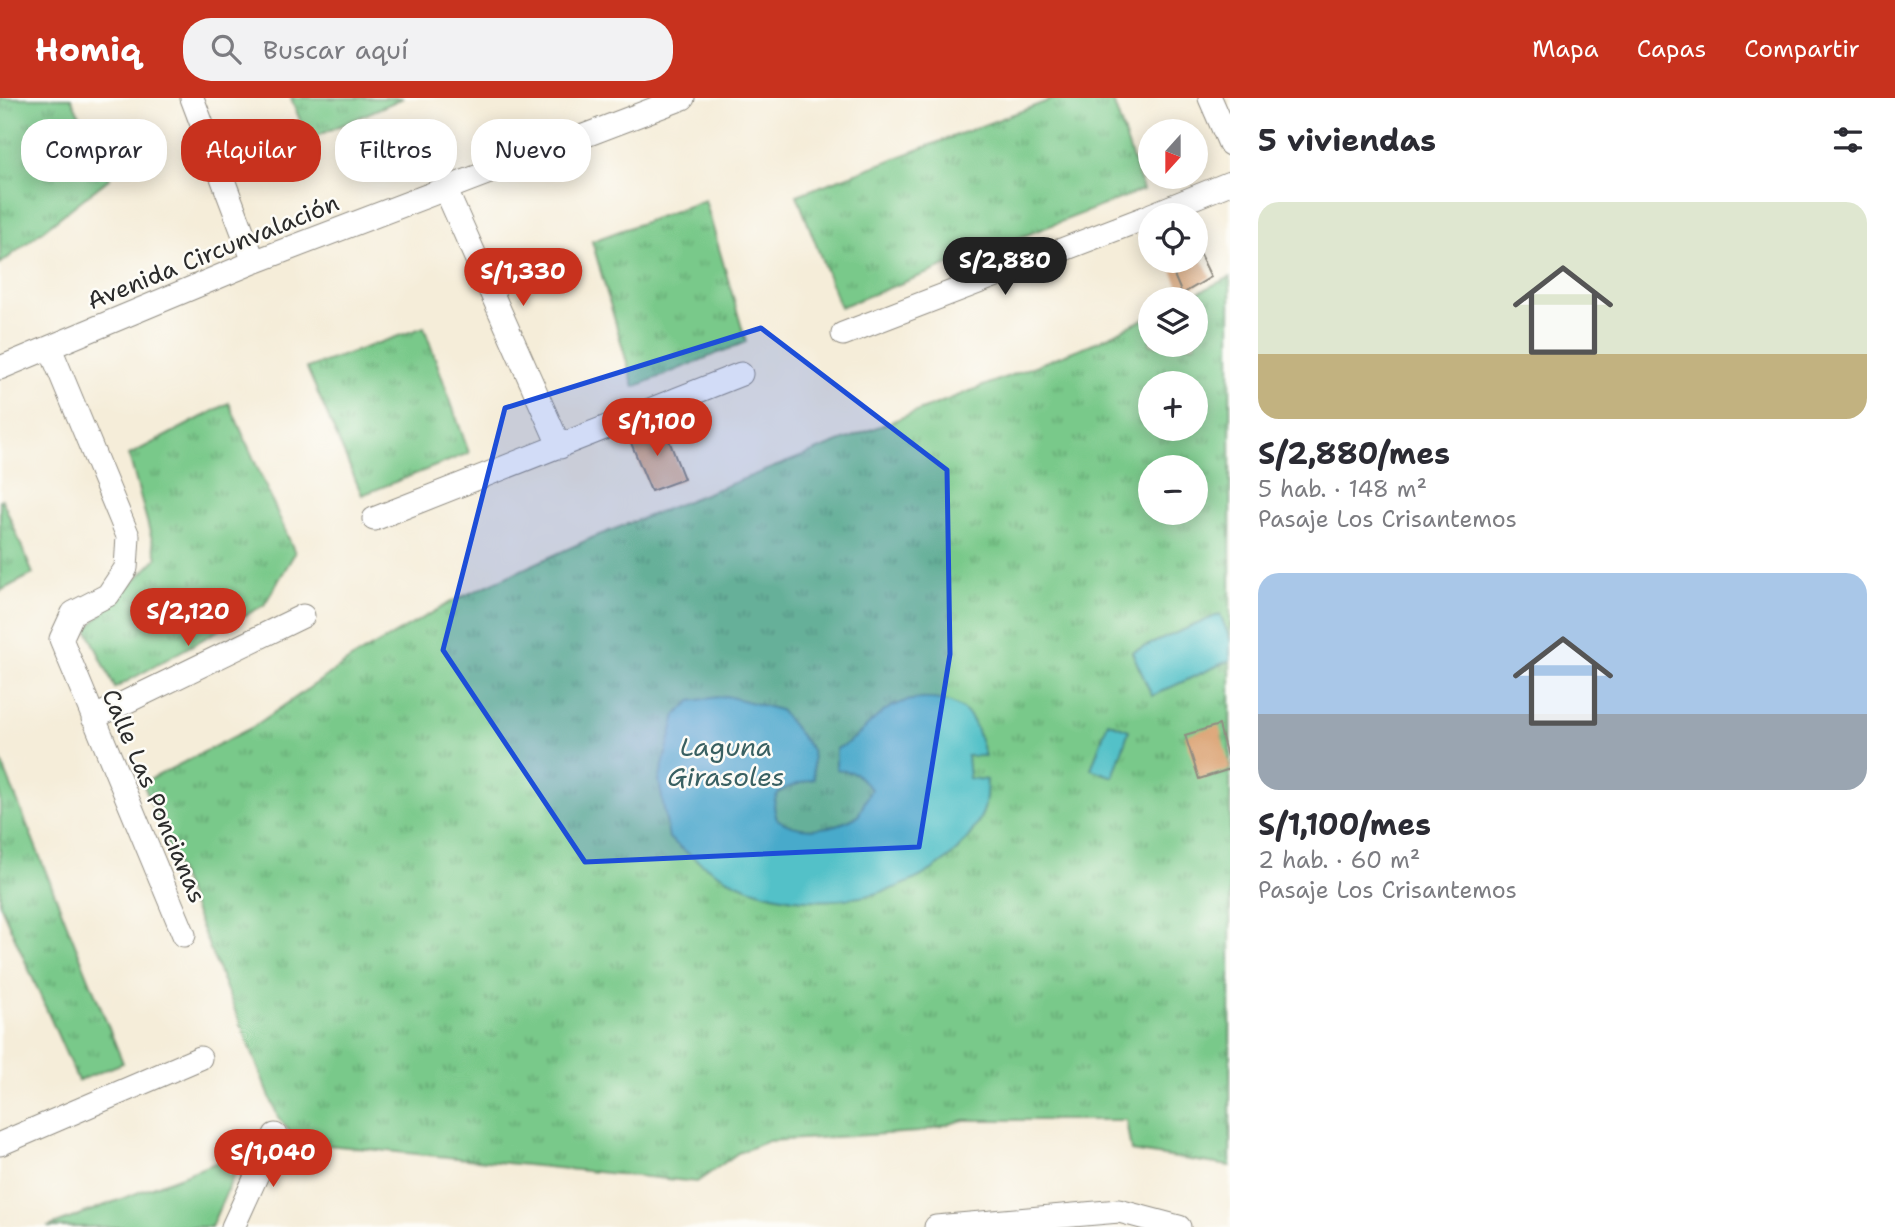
<!DOCTYPE html>
<html lang="es">
<head>
<meta charset="utf-8">
<style>
  body { margin:0; font-family:"Shantell Sans",sans-serif; background:#f2f2f3; color:#2b2b33; height:100vh; display:flex; flex-direction:column; font-size:26px; white-space:nowrap }
  * { box-sizing:border-box; margin:0 }
  p { font-size:23px; color:#7c7c81 }
  .icon { flex:none; width:38px; height:38px; fill:none; stroke:currentColor; stroke-width:2; stroke-linecap:round; stroke-linejoin:round }
  .map { position:relative; flex:1; overflow:hidden }
  .drawer { display:flex; flex-direction:column; background:#fff; width:665px }
  .drawer>* { flex:none }
  .guide { position:absolute; left:21px; top:21px; width:665px; height:63px; display:flex; gap:14px }
  .needle { width:46px; rotate:201deg }
  .fabs { position:absolute; left:1138px; top:21px; display:grid; gap:14px }
  .fabs a { display:grid; place-items:center; width:70px; height:70px; border-radius:50%; background:#fff; box-shadow:0 4px 18px #0003; font-size:35px }
  .price { position:absolute; translate:-50% -60px; padding:0 16px; border-radius:24px; background:#c8321e; color:#fff; font-size:23px; line-height:46px; filter:drop-shadow(0 2px 4px #0008) }
  .price::after { content:''; position:absolute; left:50%; top:42px; width:21px; height:16px; margin-left:-10px; background:inherit; clip-path:polygon(0 0,100% 0,50% 100%) }
  .price.active { background:#222; color:#fff }
  ul { padding:0; list-style:none }
  li { display:grid; align-content:center; gap:14px; height:371px; padding:0 28px }
  li span { display:grid; place-items:center; height:217px; border-radius:21px; color:#555 }
  li>.icon { margin-inline-start:auto }
  span .icon { width:126px; height:126px; fill:#fffc; stroke-width:1 }
  li b { font-size:30px }
  h2 { display:flex; justify-content:space-between; align-items:center; height:84px; padding:0 28px; font-size:30px }
  .pill { padding:0 24px; border-radius:28px; background:#fff; box-shadow:0 4px 18px #0003; font-size:24px; line-height:63px }
  .pill.active { background:#c8321e; color:#fff }
  header { display:flex; align-items:center; gap:42px; box-sizing:border-box; height:98px; padding:0 35px; background:#c8321e; color:#fff }
  header strong { font-size:33px }
  nav { display:flex; gap:38px; margin-inline-start:auto; font-size:24px }
  .search { width:490px; height:63px; background:#f2f2f3; display:flex; align-items:center; gap:18px; box-sizing:border-box; padding:0 24px; border-radius:28px; color:#7c7c81; font-size:26px }
  main { display:flex; flex:1; min-height:0 }
  .map>svg:first-child { display:block }
  .grass { fill:#79c98a; stroke:#527a5a; stroke-width:2 }
  .park { fill:url(#park-tufts); stroke:#527a5a; stroke-width:2; fill-rule:evenodd }
  .water { fill:#53c1c8; stroke:#3f767a; stroke-width:2 }
  .building { fill:#dca476 }
  .lines { fill:none; stroke-linecap:round; stroke-linejoin:round }
  .street-casing { stroke:#908c82; stroke-width:25 }
  .street { stroke:#fff; stroke-width:23 }
  .marked { fill:#1d4ed8; fill-opacity:0.2; stroke:#1d4ed8; stroke-width:5; stroke-linejoin:round }
  .labels { text-anchor:middle; stroke-width:5; stroke-linejoin:round; paint-order:stroke }
  .street-label { font-size:24px; fill:#2b2b2b; stroke:#fdfcf7 }
  .water-label { font-size:26px; font-style:italic; fill:#396062; stroke:#fdfcf7 }
</style>
</head>
<body>
<header>
<strong>Homiq</strong>
<div class="search"><svg class="icon" aria-label="search" viewBox="0 0 24 24"><circle cx="10" cy="10" r="6"/><path d="M15 15l6 6"/></svg>Buscar aquí</div>
<nav><a>Mapa</a><a>Capas</a><a>Compartir</a></nav>
</header>
<main>
<div class="map">
<svg width="1230" height="1129" viewBox="0 0 1230 1129">
  <defs>
    <pattern id="park-tufts" width="24" height="20" patternUnits="userSpaceOnUse" patternTransform="scale(1.75)"><rect width="24" height="20" fill="#79c98a"/><path d="M3 7l-1-3M5 7V3M7 7l1-3M15 17l-1-3M17 17v-4M19 17l1-3" fill="none" stroke="#63a371"/></pattern>
  </defs>
  <rect width="100%" height="100%" fill="#fdfcf7"/>
  <filter id="ink" filterUnits="userSpaceOnUse"><feTurbulence type="fractalNoise" baseFrequency=".0143" numOctaves="2"/><feDisplacementMap in="SourceGraphic" scale="14" xChannelSelector="R" yChannelSelector="G"/><feConvolveMatrix kernelMatrix="1 2 1 2 8 2 1 2 1" color-interpolation-filters="sRGB"/></filter>
  <filter id="wash" filterUnits="userSpaceOnUse"><feTurbulence type="fractalNoise" baseFrequency=".00686" numOctaves="4" result="noise"/><feDisplacementMap in="SourceGraphic" scale="28" xChannelSelector="R" yChannelSelector="G"/><feGaussianBlur stdDeviation="1.57" result="paint"/><feColorMatrix in="noise" values="0 0 0 0 0 0 0 0 0 0 0 0 0 0 0 0 0 1.4 0 .05"/><feComposite in="paint" operator="in"/></filter>
  <g filter="url(#wash)">
    <rect width="100%" height="100%" fill="#f5edd9"/>
    <path class="grass" d="M244,1054L211,1129H48Z"/>
    <path class="park" d="M0,0H71L110,80L0,166Z
      M291,0H403L308,42Z
      M1056,0H1112L1143,92L840,209L797,97Z
      M705,102L746,244L634,289L592,143Z
      M1230,179V1068L1131,1053L1126,1022H964L919,1034L768,1043L738,1055L697,1084L298,1044L278,1019L143,685L253,629L351,561L453,503L594,439L1099,243L1150,218V247H1195V201H1184ZM1150,285H1195V331H1150ZM1150,369H1195V415H1150Z
      M424,229L469,355L362,397L307,270Z
      M229,305L295,455L264,507L115,590L87,531L157,460L129,357Z
      M2,401L33,476L0,493V402Z
      M0,660L123,965L78,983L0,806Z"/>
    <path class="water" d="M1220,516L1230,541V562L1152,598L1132,554Z
      M726,598L780,612L812,652L814,681C793,689 765,688 777,721C801,737 834,731 858,718L871,691L855,675L836,671V651C857,642 866,627 883,614C907,597 948,595 969,617C977,626 981,647 985,658H967L969,680L987,682C986,692 987,705 983,714C950,791 840,817 765,795C727,785 698,765 669,740L659,683L676,617L691,603Z
      M1108,624L1129,632L1113,679L1091,671Z"/>
    <g id="blocks">
      <path class="building" d="M1195,146L1211,179L1182,196L1168,163H1195Z
        M663,327L684,381L651,393L629,340Z
        M1219,627L1230,671L1199,681L1185,637Z"/>
    </g>
  </g>
  <g filter="url(#ink)">
    <use href="#blocks" fill-opacity="0" stroke="#908c82" stroke-width="2"/>
    <g class="lines">
      <g class="street-casing">
        <path id="street" d="M192,0L254,164
          M1210,0L1230,46
          M445,90L560,349
          M1151,117L1230,85
          M843,236L1150,118
          M50,250L128,438L126,470L108,497L73,515L61,541L184,837
          M0,270L254,164L683,0
          M374,421L741,276
          M93,620L303,518
          M0,1046L200,960
          M233,1129L275,1037
          M936,1129L1119,1113L1179,1129"/>
      </g>
      <use href="#street" class="street"/>
    </g>
  </g>
  <path class="marked" d="M761,230L947,372L950,556L919,749L585,764L443,552L505,310Z"/>
  <g class="labels">
    <g class="street-label">
      <text transform="translate(213 154) rotate(-22)" y="8">Avenida Circunvalación</text>
      <text transform="translate(154 698) rotate(67)" y="8">Calle Las Poncianas</text>
    </g>
    <g class="water-label">
      <text x="726" y="658">Laguna<tspan x="726" dy="30">Girasoles</tspan></text>
    </g>
  </g>
</svg>
<div class="fabs">
<a><svg class="needle" viewBox="-14 -14 28 28"><path d="M0-13l5 13h-10z" fill="#e53935"/><path d="M0 13l5-13h-10z" fill="#7c7c81"/></svg></a>
<a><svg class="icon" aria-label="locate" viewBox="0 0 24 24"><circle cx="12" cy="12" r="6"/><path d="M12 2v4M12 18v4M2 12h4M18 12h4"/></svg></a>
<a><svg class="icon" aria-label="layers" viewBox="0 0 24 24"><path d="M12 4l9 5-9 5-9-5zM3 14l9 5 9-5"/></svg></a>
<a>+</a>
<a>−</a>
</div>
<b class="price active" style="left:1005px;top:199px">S/2,880</b>
<b class="price" style="left:523px;top:210px">S/1,330</b>
<b class="price" style="left:657px;top:360px">S/1,100</b>
<b class="price" style="left:188px;top:550px">S/2,120</b>
<b class="price" style="left:273px;top:1091px">S/1,040</b>
<div class="guide">
<a class="pill">Comprar</a>
<a class="pill active">Alquilar</a>
<a class="pill">Filtros</a>
<a class="pill">Nuevo</a>
</div>
</div>
<section class="drawer">
<h2>5 viviendas<svg class="icon" aria-label="filters" viewBox="0 0 24 24"><path d="M4 7h16M4 17h16"/><circle cx="9" cy="7" r="2"/><circle cx="15" cy="17" r="2"/></svg></h2>
<ul>
<li><span style="background:linear-gradient(#dfe7d0 70%,#c2b280 0)"><svg class="icon" aria-label="home" viewBox="0 0 24 24"><path d="M3 11l9-7 9 7M6 9v11h12V9"/></svg></span><div><b>S/2,880/mes</b><p>5 hab. · 148 m²</p><p>Pasaje Los Crisantemos</p></div></li>
<li><span style="background:linear-gradient(#a9c7e8 65%,#9aa5b1 0)"><svg class="icon" aria-label="home" viewBox="0 0 24 24"><path d="M3 11l9-7 9 7M6 9v11h12V9"/></svg></span><div><b>S/1,100/mes</b><p>2 hab. · 60 m²</p><p>Pasaje Los Crisantemos</p></div></li>
</ul>
</section>
</main>
</body>
</html>
